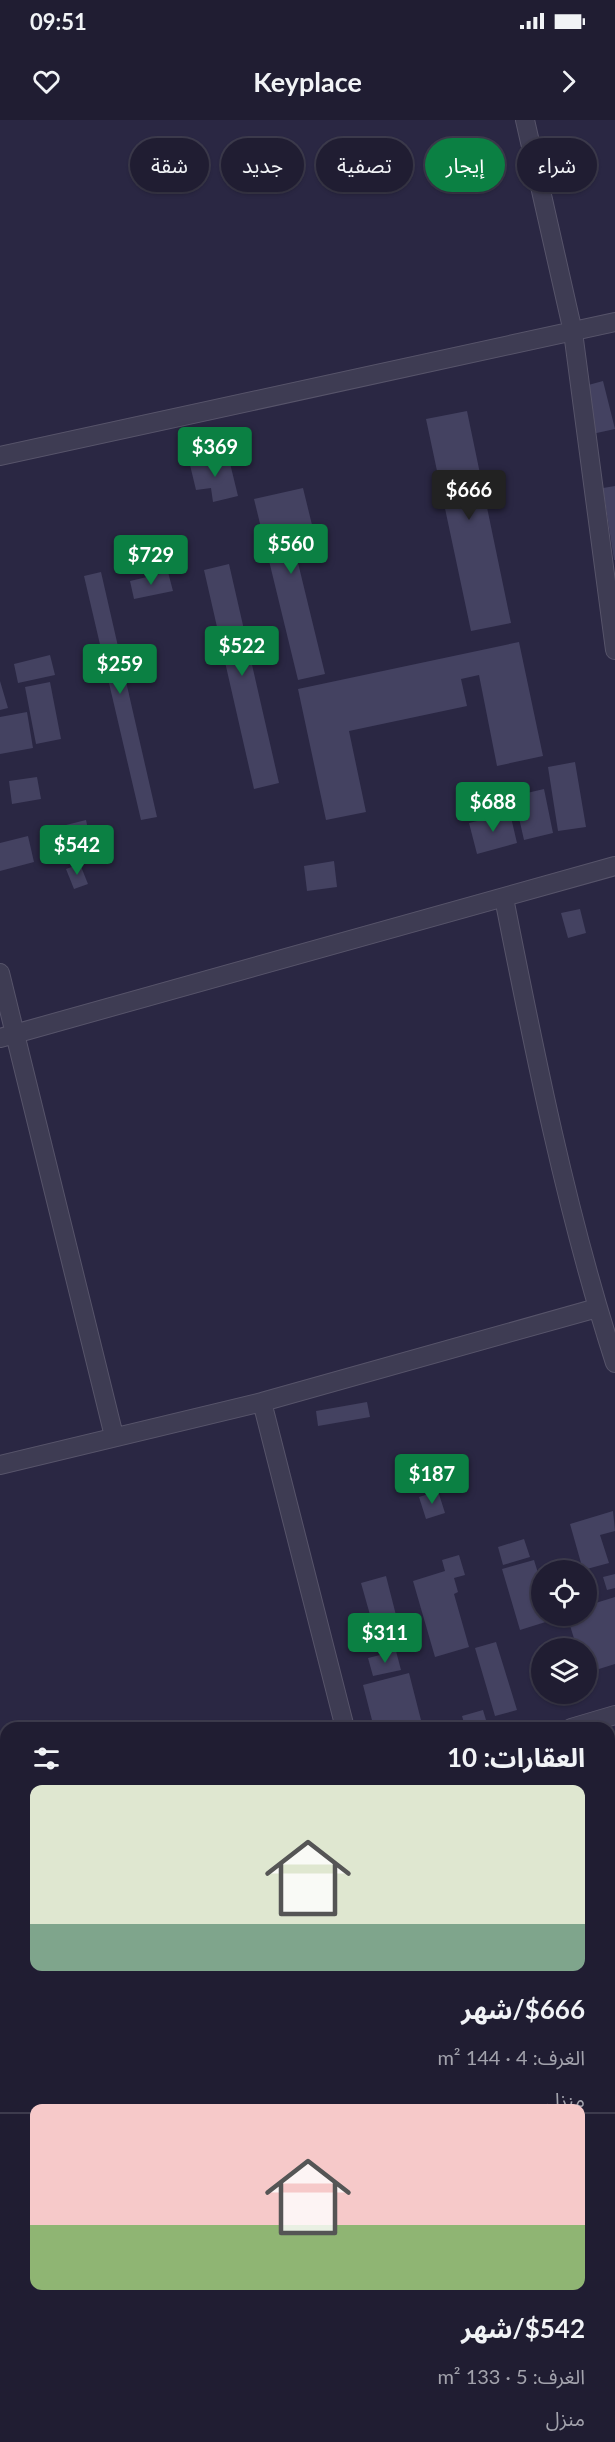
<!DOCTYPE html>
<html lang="ar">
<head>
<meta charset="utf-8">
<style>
  body { margin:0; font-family:Lato,"Noto Sans Arabic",sans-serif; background:#28263a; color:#f1f3f6; direction:rtl; height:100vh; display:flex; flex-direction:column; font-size:22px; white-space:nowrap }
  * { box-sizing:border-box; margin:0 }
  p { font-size:20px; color:#a2a2ac }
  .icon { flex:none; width:33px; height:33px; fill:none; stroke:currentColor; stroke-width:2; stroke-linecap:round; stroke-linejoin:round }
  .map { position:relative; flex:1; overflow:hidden; direction:ltr }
  .details { position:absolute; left:0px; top:1602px; width:615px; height:720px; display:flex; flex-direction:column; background:#201d32; border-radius:18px 18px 0 0; box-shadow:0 2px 4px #0004,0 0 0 2px #3d3b4d; direction:rtl }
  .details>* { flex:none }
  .top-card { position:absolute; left:18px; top:18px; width:579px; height:54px; direction:rtl; display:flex; gap:12px }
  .fabs { position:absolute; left:531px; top:1440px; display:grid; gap:12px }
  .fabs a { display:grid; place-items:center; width:66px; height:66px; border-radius:50%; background:#201d32; box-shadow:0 2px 4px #0004,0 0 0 2px #3d3b4d; font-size:30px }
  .price { position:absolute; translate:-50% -51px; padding:0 14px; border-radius:6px; background:#0b8043; color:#fff; font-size:20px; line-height:39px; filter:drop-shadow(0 2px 3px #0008) }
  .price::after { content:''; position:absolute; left:50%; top:36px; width:18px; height:14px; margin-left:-9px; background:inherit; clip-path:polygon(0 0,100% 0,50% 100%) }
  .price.on { background:#222; color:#fff }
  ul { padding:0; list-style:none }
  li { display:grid; align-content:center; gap:12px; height:318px; padding:0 30px }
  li+li { border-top:2px solid #3d3b4d }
  li span { display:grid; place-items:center; height:186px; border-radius:12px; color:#555 }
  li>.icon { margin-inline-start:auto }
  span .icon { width:108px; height:108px; fill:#fffc; stroke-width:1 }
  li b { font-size:26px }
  h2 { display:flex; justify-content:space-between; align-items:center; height:72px; padding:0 30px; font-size:26px }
  .chip { padding:0 21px; border-radius:27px; background:#201d32; box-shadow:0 2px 4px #0004,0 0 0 2px #3d3b4d; font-size:21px; line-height:54px }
  .chip.on { background:#0b8043; color:#fff }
  .status { display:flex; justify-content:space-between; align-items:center; height:42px; padding:0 30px; background:#201d32; direction:ltr }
  .status svg { height:16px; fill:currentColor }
  header { display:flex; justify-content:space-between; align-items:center; height:78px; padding:0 30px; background:#201d32; font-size:27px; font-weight:700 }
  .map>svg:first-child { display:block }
  .building { fill:#444261 }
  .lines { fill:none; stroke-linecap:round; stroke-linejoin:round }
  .street-casing { stroke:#57546a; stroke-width:20 }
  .street { stroke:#3e3c53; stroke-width:18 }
</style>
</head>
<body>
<div class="status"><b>09:51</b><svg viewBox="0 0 49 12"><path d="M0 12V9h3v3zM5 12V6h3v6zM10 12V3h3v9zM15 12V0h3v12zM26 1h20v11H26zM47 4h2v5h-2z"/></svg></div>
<header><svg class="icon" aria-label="forward" viewBox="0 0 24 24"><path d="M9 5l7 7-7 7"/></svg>Keyplace<svg class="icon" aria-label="heart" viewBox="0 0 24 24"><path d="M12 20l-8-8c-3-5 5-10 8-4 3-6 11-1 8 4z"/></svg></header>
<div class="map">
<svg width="615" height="2322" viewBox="0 0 615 2322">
  <rect width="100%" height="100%" fill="#2a2743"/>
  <path class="building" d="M603,261L615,309L592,314L581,267Z
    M467,291L511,503L471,511L426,299Z
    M228,335L238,376L213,382L211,368L196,370L190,345Z
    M615,366V440H614L603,368Z
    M303,368L313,409L291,414L325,554L298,560L254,379Z
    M229,444L279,663L254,669L204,450Z
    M101,452L157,697L141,700L84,456Z
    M168,452L173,471L134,479L130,461Z
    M519,522L543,636L497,646L479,555L461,559L467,586L349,611L366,692L326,700L298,569Z
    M50,535L55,555L18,563L14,544Z
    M0,561L8,588L0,590Z
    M50,562L61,619L36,624L25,567Z
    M27,592L33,628L0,634V597Z
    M575,642L586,707L558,711L548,647Z
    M37,657L41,679L12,684L9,661Z
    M544,669L553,713L524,720L514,676Z
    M510,693L517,723L477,734L469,703Z
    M86,700L91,723L66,728L62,706Z
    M28,716L34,742L0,751V723Z
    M334,741L337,767L307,771L304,746Z
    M80,744L88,764L74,769L66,749Z
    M580,789L586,813L568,818L561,793Z
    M367,1282L370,1297L318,1306L316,1291Z
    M438,1371L445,1393L426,1399L419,1377Z
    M613,1391L615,1411L600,1415L609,1443L583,1450L570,1404Z
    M524,1419L530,1437L503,1445L498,1427Z
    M459,1435L465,1455L454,1458L458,1472L454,1474L469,1527L435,1537L413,1461L445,1451L442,1440Z
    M534,1440L542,1466V1496H551L552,1500L520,1510L502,1449Z
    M615,1454V1468L607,1470L603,1457Z
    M386,1456L398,1503L374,1509L361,1463Z
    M615,1477V1544L586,1553V1528H577L567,1496H586V1486Z
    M496,1522L517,1590L495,1596L475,1528Z
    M396,1531L401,1550L373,1556L368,1538Z
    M409,1553L423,1608H374L363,1565Z
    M483,1590L486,1600L465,1606L462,1596Z
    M615,1708V1721L609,1724V1710Z
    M615,1794V1818L609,1819V1795Z
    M615,1872V1901L609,1903V1874Z
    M615,2086V2112H614L609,2088Z
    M615,2122V2159L609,2161V2124Z
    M6,2307V2316H20L22,2322H2L0,2309Z
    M40,2316H95L97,2322H42Z
    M582,2316H595L597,2322H584Z"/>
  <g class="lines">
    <g class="street-casing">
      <path id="street" d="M525,0L573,212L615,530
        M0,336L615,202
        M504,778C535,935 566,1091 615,1243
        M0,853L114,1316
        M0,918L615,746
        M262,1282L345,1608
        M0,1345L262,1282L597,1188
        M571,1608L615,1595
        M0,1707L6,1724
        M0,1768L6,1766
        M609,2285L615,2284
        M190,2316L192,2322
        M538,2316L540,2322
        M448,2322L469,2316"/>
    </g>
    <use href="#street" class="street"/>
  </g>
</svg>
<div class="fabs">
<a><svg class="icon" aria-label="locate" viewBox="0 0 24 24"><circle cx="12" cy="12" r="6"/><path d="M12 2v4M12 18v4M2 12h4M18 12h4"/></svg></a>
<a><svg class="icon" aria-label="layers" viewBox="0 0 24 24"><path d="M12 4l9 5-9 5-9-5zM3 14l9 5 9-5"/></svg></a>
</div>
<b class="price" style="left:215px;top:358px">$369</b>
<b class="price on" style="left:469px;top:401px">$666</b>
<b class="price" style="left:291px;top:455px">$560</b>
<b class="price" style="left:151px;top:466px">$729</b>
<b class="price" style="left:242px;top:557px">$522</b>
<b class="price" style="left:120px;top:575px">$259</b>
<b class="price" style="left:493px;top:713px">$688</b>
<b class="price" style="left:77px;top:756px">$542</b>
<b class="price" style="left:432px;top:1385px">$187</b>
<b class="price" style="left:385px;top:1544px">$311</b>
<div class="top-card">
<a class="chip">شراء</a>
<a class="chip on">إيجار</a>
<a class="chip">تصفية</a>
<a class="chip">جديد</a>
<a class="chip">شقة</a>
</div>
<section class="details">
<h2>العقارات: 10<svg class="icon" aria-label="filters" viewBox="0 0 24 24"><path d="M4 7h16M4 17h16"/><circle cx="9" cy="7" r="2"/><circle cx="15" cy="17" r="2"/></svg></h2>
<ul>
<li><span style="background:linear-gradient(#dfe7d0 75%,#7fa58c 0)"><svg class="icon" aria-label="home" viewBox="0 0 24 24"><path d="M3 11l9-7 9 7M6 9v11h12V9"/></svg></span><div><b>$666/شهر</b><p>الغرف: 4 · 144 m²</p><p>منزل</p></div></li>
<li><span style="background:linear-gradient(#f6c9c9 65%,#8fb573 0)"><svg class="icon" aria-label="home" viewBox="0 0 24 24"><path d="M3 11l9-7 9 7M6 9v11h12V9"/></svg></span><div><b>$542/شهر</b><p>الغرف: 5 · 133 m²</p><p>منزل</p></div></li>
</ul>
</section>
</div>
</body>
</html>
